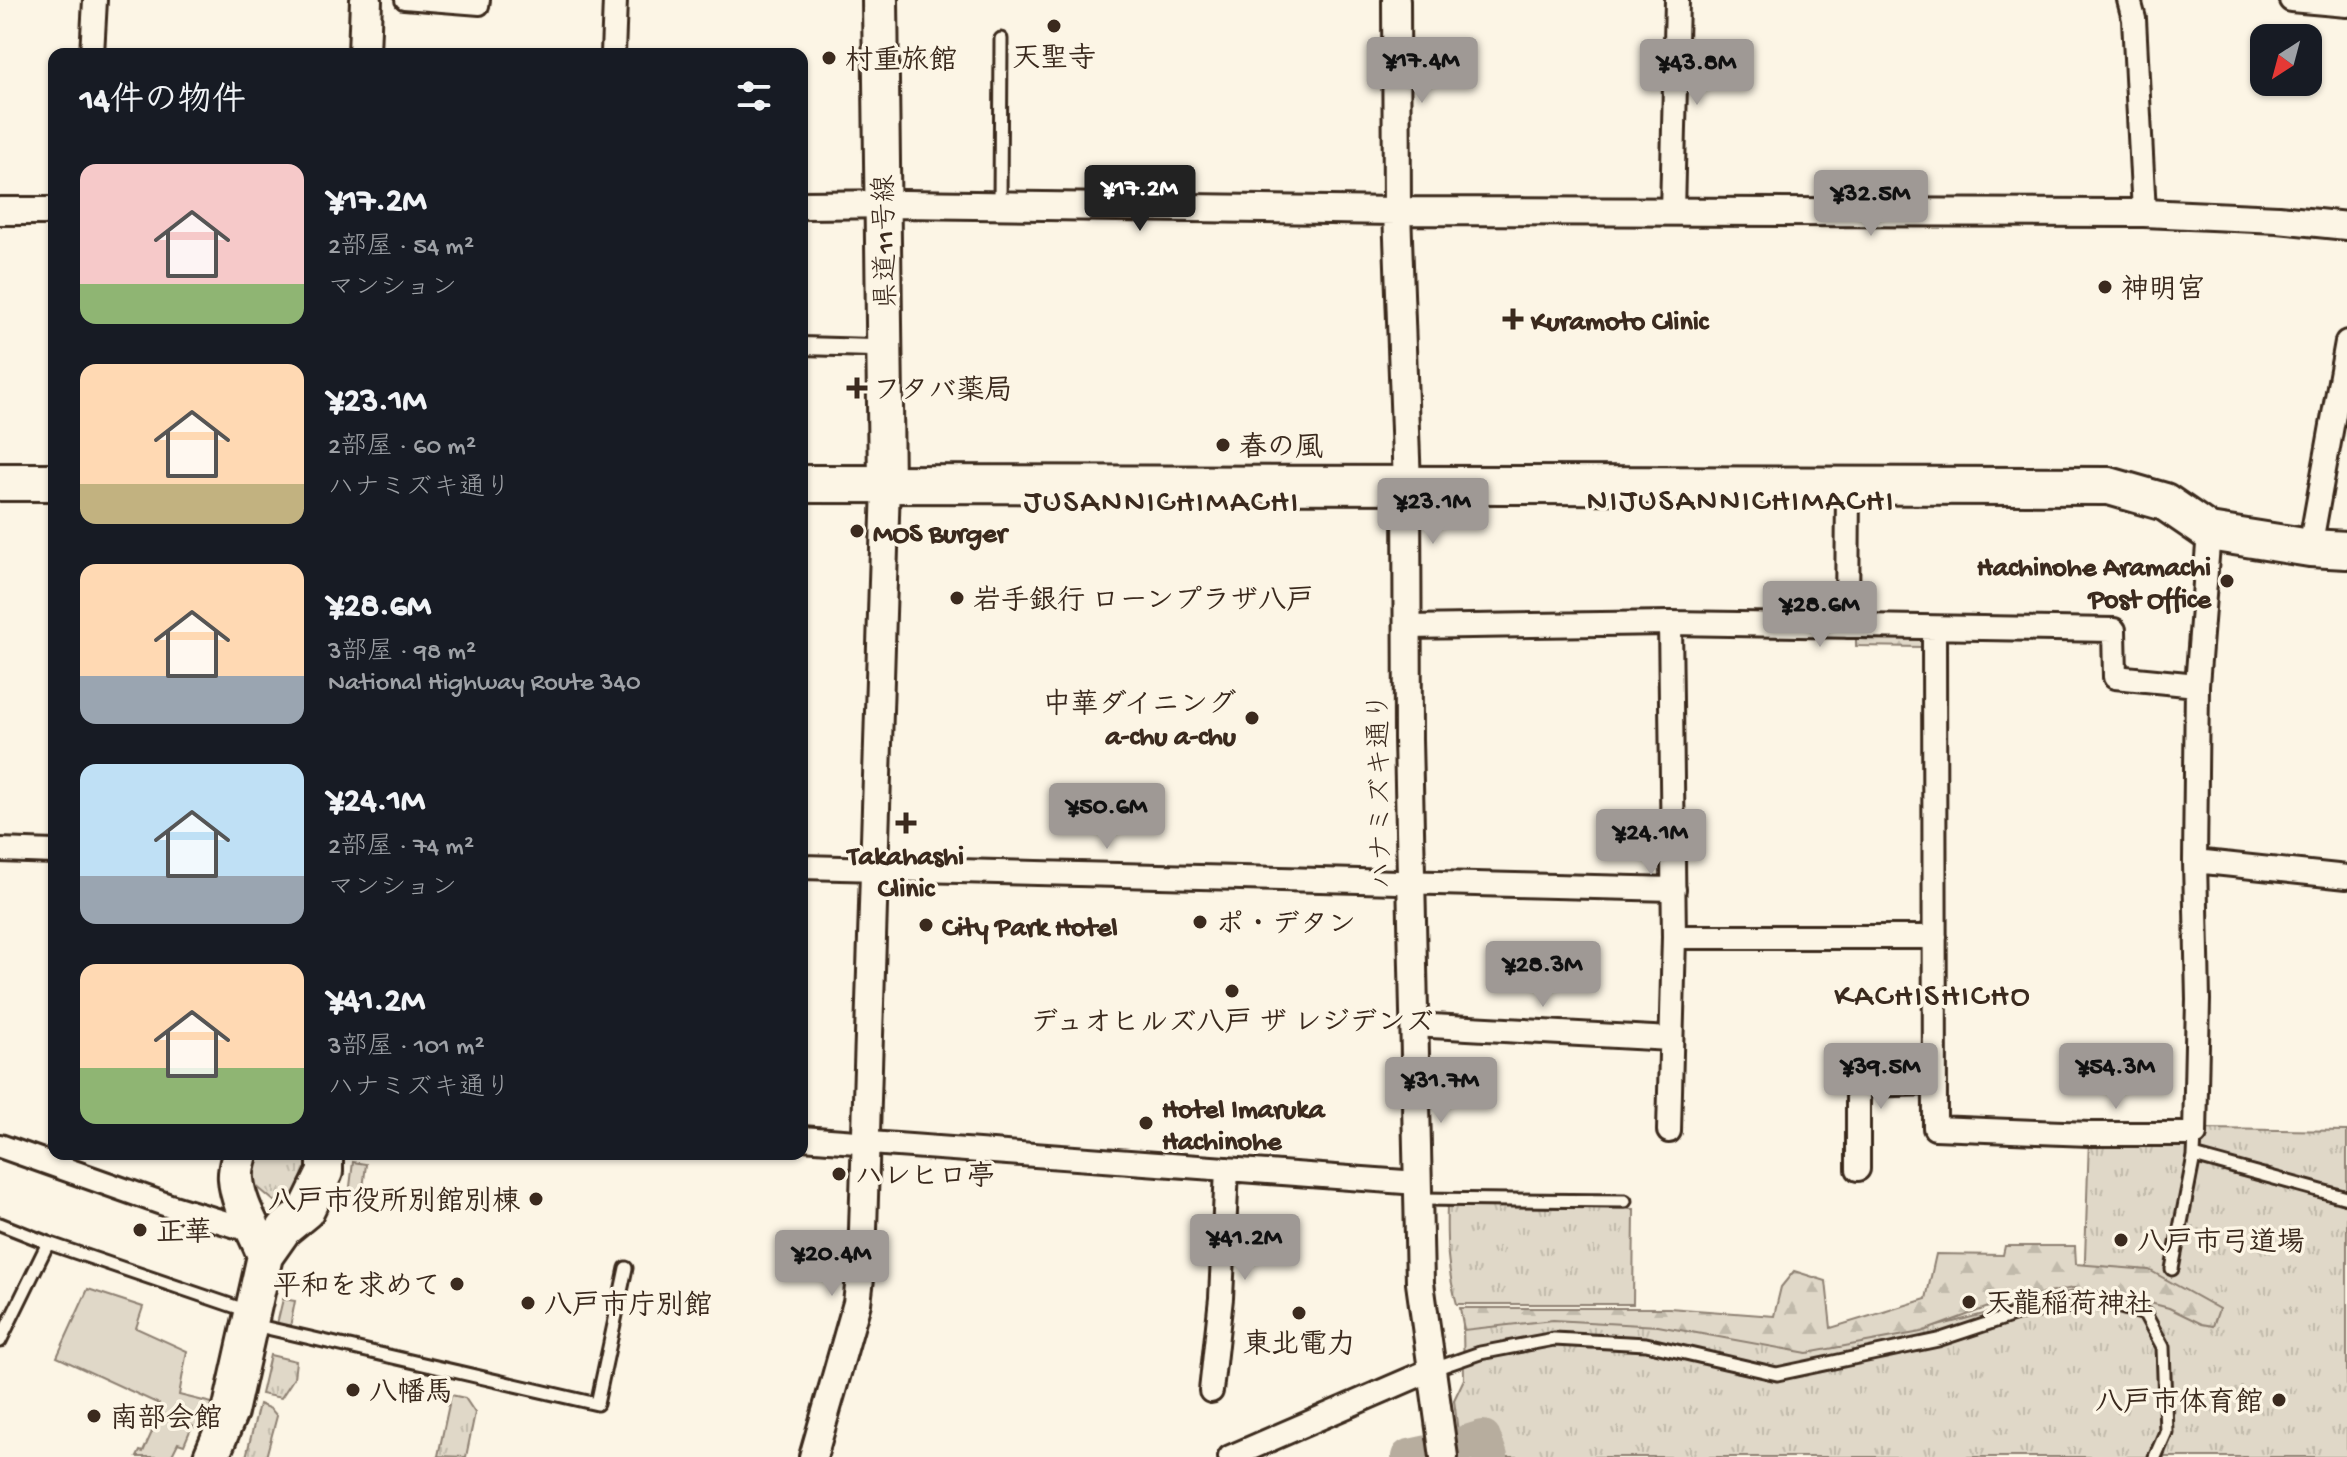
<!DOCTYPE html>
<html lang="ja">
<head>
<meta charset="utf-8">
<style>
  body { margin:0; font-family:"Gochi Hand","Klee One",sans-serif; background:#242831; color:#f1f3f6; height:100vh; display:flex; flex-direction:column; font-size:30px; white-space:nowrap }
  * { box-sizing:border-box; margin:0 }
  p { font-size:26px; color:#9ea1a6 }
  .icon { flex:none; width:44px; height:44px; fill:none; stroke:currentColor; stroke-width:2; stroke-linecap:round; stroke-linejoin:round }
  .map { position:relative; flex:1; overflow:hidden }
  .sheet { position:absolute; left:48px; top:48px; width:760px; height:1112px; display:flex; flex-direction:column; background:#171b24; border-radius:16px; box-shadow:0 2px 6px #0004 }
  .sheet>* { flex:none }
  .needle { width:52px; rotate:216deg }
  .controls { position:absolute; left:2250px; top:24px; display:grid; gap:16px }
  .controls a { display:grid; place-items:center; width:72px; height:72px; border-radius:16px; background:#171b24; box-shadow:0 2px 6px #0004; font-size:40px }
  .price { position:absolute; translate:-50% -68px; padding:0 18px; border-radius:8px; background:#9f9995; color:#111; font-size:26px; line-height:52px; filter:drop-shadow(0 2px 4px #0008) }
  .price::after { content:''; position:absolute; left:50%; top:48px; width:24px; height:18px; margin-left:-12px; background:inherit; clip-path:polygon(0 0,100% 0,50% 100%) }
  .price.current { background:#222; color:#fff }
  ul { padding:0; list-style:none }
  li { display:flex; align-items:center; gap:24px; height:200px; padding:0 32px }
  li span { display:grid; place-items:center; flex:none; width:224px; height:160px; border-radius:16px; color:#555 }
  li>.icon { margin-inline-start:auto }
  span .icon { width:96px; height:96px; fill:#fffc; stroke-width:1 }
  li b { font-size:34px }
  h2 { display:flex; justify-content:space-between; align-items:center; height:96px; padding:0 32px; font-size:34px }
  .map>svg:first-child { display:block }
  .grass { fill:url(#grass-tufts); stroke:#8e8173; stroke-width:2 }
  .forest { fill:url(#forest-firs); stroke:#8e8173; stroke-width:2 }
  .garden { fill:#e0d8c8; stroke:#8e8173; stroke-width:2 }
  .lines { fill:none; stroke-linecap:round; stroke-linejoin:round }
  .river { stroke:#b7ad9e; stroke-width:36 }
  .service-casing { stroke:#3b2a1e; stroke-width:17 }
  .pedestrian-casing { stroke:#3b2a1e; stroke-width:22 }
  .minor-casing { stroke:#3b2a1e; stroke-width:28 }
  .tertiary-casing { stroke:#3b2a1e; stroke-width:32 }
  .secondary-casing { stroke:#3b2a1e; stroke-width:36 }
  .primary-casing { stroke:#3b2a1e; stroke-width:40 }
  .trunk-casing { stroke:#3b2a1e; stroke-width:42 }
  .service { stroke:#fcf5e5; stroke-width:11 }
  .pedestrian { stroke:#fcf5e5; stroke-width:16 }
  .minor { stroke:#fcf5e5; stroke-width:22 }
  .tertiary { stroke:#fcf5e5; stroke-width:26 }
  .secondary { stroke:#fcf5e5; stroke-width:30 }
  .primary { stroke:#fcf5e5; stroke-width:34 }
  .trunk { stroke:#fcf5e5; stroke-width:36 }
  .poi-dot { fill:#3b2a1e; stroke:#fcf5e5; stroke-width:3 }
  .labels { text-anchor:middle; stroke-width:7; stroke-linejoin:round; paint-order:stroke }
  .poi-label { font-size:28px; font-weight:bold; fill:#3b2a1e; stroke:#fcf5e5; text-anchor:start }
  .street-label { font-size:28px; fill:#3b2a1e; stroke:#fcf5e5 }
  .quarter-label { font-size:32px; letter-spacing:2px; fill:#3b2a1e; stroke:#fcf5e5 }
</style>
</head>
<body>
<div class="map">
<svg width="2347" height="1457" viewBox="0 0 2347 1457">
  <defs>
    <pattern id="grass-tufts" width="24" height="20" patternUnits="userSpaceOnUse" patternTransform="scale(2)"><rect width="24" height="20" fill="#e0d8c8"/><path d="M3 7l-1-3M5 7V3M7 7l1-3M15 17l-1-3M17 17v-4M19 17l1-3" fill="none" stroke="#c1baab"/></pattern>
    <pattern id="forest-firs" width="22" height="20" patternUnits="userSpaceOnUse" patternTransform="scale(2)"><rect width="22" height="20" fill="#e0d8c8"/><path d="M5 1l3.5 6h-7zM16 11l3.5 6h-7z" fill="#c1baab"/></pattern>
  </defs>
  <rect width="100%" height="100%" fill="#fcf5e5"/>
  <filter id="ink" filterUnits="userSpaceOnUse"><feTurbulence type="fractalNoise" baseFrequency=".0125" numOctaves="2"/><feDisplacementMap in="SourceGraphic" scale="16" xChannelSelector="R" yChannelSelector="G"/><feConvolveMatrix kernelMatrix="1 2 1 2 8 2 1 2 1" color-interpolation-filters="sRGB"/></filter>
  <g filter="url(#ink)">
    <path class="grass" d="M2204,1129L2347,1131V1457H1461L1454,1400L1464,1379L1463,1326L1550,1316L1661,1323L1811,1350L1926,1329L2084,1288L2089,1139Z
      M257,1154H307C309,1181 305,1200 274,1201L255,1185L253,1171Z
      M353,1162L366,1164L362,1197L349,1195Z
      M1447,1205L1634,1209L1633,1304H1457C1447,1270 1446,1240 1447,1205Z
      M283,1299L295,1301L290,1327L277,1324Z
      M270,1355L296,1361L294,1378L281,1398L261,1394Z
      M451,1395L465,1398L475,1413L466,1457L438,1456Z
      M259,1404L271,1409L277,1416L266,1457H246Z"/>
    <path class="forest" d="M1856,632L1922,636V647L1856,646Z
      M2005,1246H2075L2076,1264L2149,1270L2219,1309L2213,1326L2202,1324L2169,1308L2116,1294L2073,1288L2002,1302L1921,1332L1807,1353L1658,1326L1553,1320L1464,1330L1460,1308H1669L1774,1316L1781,1287L1794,1271L1826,1281L1831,1328L1926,1299L1936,1254L2003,1255Z"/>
    <path class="garden" d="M88,1289L143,1307L136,1328L187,1351L179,1395L216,1404L203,1430L192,1426L184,1445L178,1443L171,1457H137L140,1451L143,1452L152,1432L148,1429L159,1404L57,1357Z"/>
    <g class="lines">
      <path class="river" d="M1409,1457L1451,1448L1483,1438L1490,1457"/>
      <g class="service-casing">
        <path id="service" d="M1000,205L1001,39
          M2194,1156L2347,1198
          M1419,1199L1625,1201
          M0,1224L48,1243L248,1311
          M2172,1269L2194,1156L2195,1134
          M254,1325L597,1404L626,1268
          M0,1341L48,1243
          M1431,1370L1480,1353L1554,1339L1646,1344L1777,1374L1938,1340L2017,1314L2100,1301L2145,1314L2163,1347L2166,1432L2155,1457"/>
      </g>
      <g class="pedestrian-casing">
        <path id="pedestrian" d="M404,0L480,6L481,0
          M802,346L873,348"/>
      </g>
      <g class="minor-casing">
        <path id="minor" d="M2129,0L2134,19L2144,213
          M2291,0L2347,5
          M92,54L95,0
          M613,54L615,0
          M1672,212L1677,0
          M2310,548L2347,342
          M1847,626L1848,485
          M1408,627L1670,623L2114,630L2115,677L2197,685
          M1934,628L1935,1128L2090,1134H2195L2198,1000L2195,861L2197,685L2209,532
          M0,850L54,852
          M2195,861L2347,877
          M802,867L1674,889
          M1674,937H1935
          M1413,1025L1671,1039
          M1669,1131L1674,937L1670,623
          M802,1138L1418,1183
          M0,1146L170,1206L256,1232
          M1858,1169V1085L1935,1083
          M1211,1391L1221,1298L1227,1169
          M1230,1457L1431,1370"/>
      </g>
      <g class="tertiary-casing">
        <path id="tertiary" d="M1396,0L1397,211L1407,485L1408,739L1420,1283L1444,1457
          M802,205L904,204L1397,211L2144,213L2278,219L2347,226
          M0,211H54
          M813,1457L857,1303L862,1262L886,484"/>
      </g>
      <g class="secondary-casing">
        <path id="secondary" d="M364,54L366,0"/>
      </g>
      <g class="primary-casing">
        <path id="primary" d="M880,0L886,484
          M240,1154C238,1162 235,1171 236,1179C238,1206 256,1231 265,1256
          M211,1457L230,1412L265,1256L284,1229L306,1211L325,1172V1154"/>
      </g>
      <g class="trunk-casing">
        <path id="trunk" d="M0,482H54
          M802,484L2109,486L2165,502L2209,532L2310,548L2347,550"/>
      </g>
      <use href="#service" class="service"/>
      <use href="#pedestrian" class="pedestrian"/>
      <use href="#minor" class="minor"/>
      <use href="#tertiary" class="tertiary"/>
      <use href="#secondary" class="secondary"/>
      <use href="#primary" class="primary"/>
      <use href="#trunk" class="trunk"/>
    </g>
  </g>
  <g class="poi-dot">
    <circle cx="1054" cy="26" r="8"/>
    <circle cx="829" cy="58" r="8"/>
    <circle cx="2105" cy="287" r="8"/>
    <path d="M1509 307h8v8h8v8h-8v8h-8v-8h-8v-8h8z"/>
    <path d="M853 376h8v8h8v8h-8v8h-8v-8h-8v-8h8z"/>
    <circle cx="1223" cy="445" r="8"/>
    <circle cx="857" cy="531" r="8"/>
    <circle cx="2227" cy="581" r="8"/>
    <circle cx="957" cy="598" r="8"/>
    <circle cx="1252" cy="718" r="8"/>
    <path d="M902 811h8v8h8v8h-8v8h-8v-8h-8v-8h8z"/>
    <circle cx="1200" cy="922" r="8"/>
    <circle cx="926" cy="925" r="8"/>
    <circle cx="1232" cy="991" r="8"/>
    <circle cx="1146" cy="1123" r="8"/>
    <circle cx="839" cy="1174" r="8"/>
    <circle cx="536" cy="1199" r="8"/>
    <circle cx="140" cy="1230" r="8"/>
    <circle cx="2121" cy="1240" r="8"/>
    <circle cx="457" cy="1284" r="8"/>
    <circle cx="1969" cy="1302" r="8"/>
    <circle cx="528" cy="1303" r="8"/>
    <circle cx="1299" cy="1313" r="8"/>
    <circle cx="353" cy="1390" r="8"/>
    <circle cx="2279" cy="1400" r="8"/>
    <circle cx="94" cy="1416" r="8"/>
  </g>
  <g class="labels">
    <g class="poi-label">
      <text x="1054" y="66" text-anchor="middle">天聖寺</text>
      <text x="845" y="68">村重旅館</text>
      <text x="2121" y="297">神明宮</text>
      <text x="1531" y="329">Kuramoto Clinic</text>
      <text x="873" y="398">フタバ薬局</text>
      <text x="1239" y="455">春の風</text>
      <text x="873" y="541">MOS Burger</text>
      <text x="2211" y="575" text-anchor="end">Hachinohe Aramachi<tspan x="2211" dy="32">Post Office</tspan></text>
      <text x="973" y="608">岩手銀行 ローンプラザ八戸</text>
      <text x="1236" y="712" text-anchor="end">中華ダイニング<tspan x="1236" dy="32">a-chu a-chu</tspan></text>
      <text x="906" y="864" text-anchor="middle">Takahashi<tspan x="906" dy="32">Clinic</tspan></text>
      <text x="1216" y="932">ポ・デタン</text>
      <text x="942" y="935">City Park Hotel</text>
      <text x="1232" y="1030" text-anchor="middle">デュオヒルズ八戸 ザ レジデンズ</text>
      <text x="1162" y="1117">Hotel Imaruka<tspan x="1162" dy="32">Hachinohe</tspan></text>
      <text x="855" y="1184">ハレヒロ亭</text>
      <text x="520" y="1209" text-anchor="end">八戸市役所別館別棟</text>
      <text x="156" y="1240">正華</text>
      <text x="2137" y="1250">八戸市弓道場</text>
      <text x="441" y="1294" text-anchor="end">平和を求めて</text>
      <text x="1985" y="1312">天龍稲荷神社</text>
      <text x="544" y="1313">八戸市庁別館</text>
      <text x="1299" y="1352" text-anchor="middle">東北電力</text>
      <text x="369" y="1400">八幡馬</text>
      <text x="2263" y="1410" text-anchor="end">八戸市体育館</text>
      <text x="110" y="1426">南部会館</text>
    </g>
    <g class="street-label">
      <text transform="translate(883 242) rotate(-91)" y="10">県道11号線</text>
      <text transform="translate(1378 791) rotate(-91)" y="10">ハナミズキ通り</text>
    </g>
    <g class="quarter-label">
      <text x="1741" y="509">NIJUSANNICHIMACHI</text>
      <text x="1162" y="510">JUSANNICHIMACHI</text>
      <text x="1933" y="1004">KACHISHICHO</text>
    </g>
  </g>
</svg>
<div class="controls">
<a><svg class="needle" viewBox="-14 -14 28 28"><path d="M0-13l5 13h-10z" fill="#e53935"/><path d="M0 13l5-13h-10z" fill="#9ea1a6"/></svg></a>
</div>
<b class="price" style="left:1422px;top:105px">¥17.4M</b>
<b class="price" style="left:1697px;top:107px">¥43.8M</b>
<b class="price current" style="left:1140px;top:233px">¥17.2M</b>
<b class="price" style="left:1871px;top:238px">¥32.5M</b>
<b class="price" style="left:1433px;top:546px">¥23.1M</b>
<b class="price" style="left:1820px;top:649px">¥28.6M</b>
<b class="price" style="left:1107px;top:851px">¥50.6M</b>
<b class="price" style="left:1651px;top:877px">¥24.1M</b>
<b class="price" style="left:1543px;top:1009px">¥28.3M</b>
<b class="price" style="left:1881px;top:1111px">¥39.5M</b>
<b class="price" style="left:2116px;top:1111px">¥54.3M</b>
<b class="price" style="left:1441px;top:1125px">¥31.7M</b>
<b class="price" style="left:1245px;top:1282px">¥41.2M</b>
<b class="price" style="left:832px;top:1298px">¥20.4M</b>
<section class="sheet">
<h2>14件の物件<svg class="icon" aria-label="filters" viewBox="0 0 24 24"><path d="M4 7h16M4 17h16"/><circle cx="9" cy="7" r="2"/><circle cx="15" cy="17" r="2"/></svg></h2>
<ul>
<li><span style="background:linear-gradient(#f6c9c9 75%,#8fb573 0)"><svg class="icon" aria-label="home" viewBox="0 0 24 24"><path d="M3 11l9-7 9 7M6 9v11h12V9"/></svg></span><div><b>¥17.2M</b><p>2部屋 · 54 m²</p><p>マンション</p></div></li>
<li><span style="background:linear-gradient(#ffd9b3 75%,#c2b280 0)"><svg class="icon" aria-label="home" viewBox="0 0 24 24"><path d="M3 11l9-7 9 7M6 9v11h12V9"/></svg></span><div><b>¥23.1M</b><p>2部屋 · 60 m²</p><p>ハナミズキ通り</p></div></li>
<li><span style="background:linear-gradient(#ffd9b3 70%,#9aa5b1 0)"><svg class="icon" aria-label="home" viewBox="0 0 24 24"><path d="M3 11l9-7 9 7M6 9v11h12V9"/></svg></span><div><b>¥28.6M</b><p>3部屋 · 98 m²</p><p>National Highway Route 340</p></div></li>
<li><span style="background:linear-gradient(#bfe0f5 70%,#9aa5b1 0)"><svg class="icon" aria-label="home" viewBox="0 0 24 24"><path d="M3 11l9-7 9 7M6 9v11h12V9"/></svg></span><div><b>¥24.1M</b><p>2部屋 · 74 m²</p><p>マンション</p></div></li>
<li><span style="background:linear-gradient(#ffd9b3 65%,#8fb573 0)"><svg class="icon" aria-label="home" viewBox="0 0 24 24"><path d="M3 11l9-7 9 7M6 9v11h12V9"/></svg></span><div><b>¥41.2M</b><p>3部屋 · 101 m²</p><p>ハナミズキ通り</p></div></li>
</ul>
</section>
</div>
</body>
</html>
